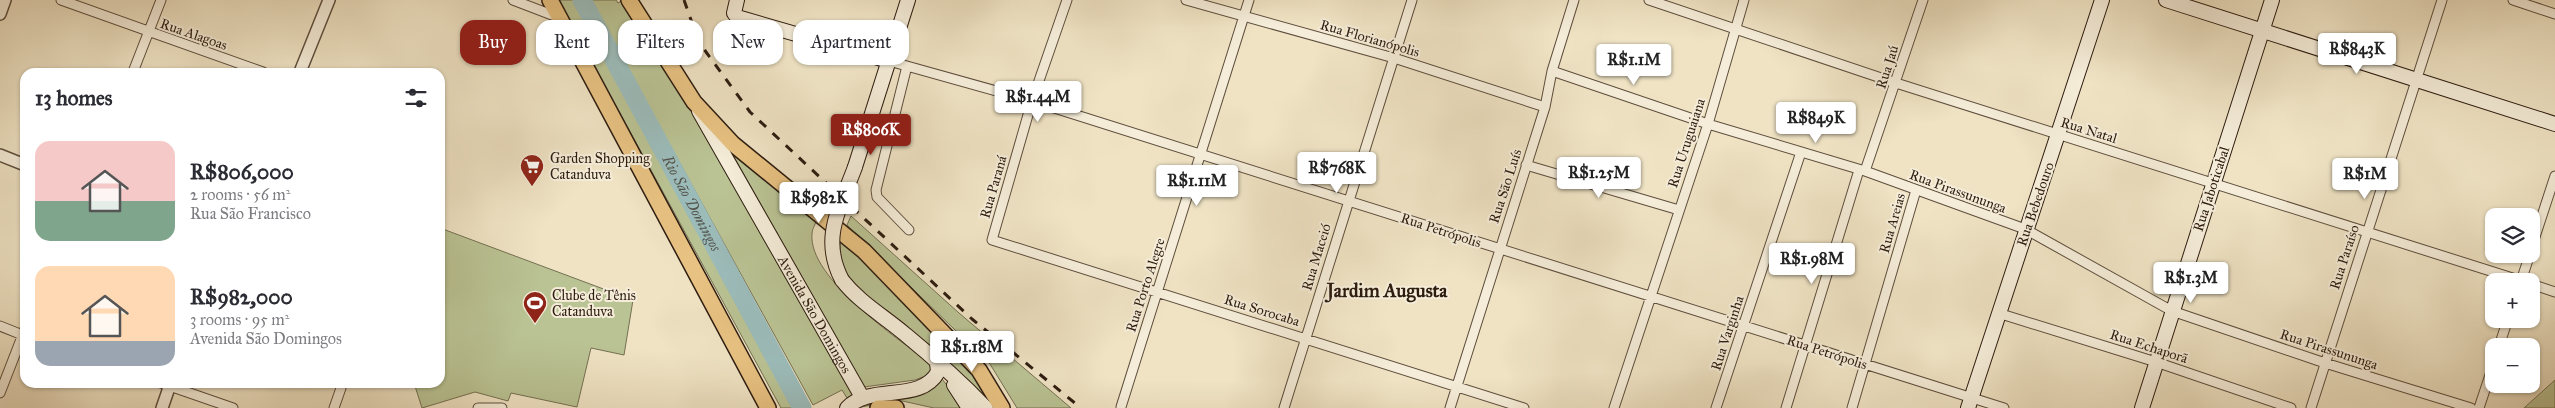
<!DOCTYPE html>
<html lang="en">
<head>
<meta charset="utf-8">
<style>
  body { margin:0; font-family:"IM FELL Great Primer",serif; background:#f7f7f7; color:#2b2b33; height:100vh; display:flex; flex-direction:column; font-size:19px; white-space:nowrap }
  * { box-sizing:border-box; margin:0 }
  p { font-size:16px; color:#7c7c81 }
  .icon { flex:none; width:28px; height:28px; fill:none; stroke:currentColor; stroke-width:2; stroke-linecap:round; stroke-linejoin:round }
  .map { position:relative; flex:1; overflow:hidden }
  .side { position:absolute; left:20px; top:68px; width:425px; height:320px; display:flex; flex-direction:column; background:#fff; border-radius:15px; box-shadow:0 1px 4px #0004 }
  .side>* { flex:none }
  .guide { position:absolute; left:460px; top:20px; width:475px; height:45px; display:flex; gap:10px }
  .fabs { position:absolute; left:2485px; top:208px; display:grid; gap:10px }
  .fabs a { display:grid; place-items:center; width:55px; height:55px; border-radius:10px; background:#fff; box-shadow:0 1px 4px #0004; font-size:25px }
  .price { position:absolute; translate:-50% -42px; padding:0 11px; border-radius:5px; background:#fff; color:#222; font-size:16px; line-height:32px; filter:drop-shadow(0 1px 2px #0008) }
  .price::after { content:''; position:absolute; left:50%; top:30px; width:15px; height:11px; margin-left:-8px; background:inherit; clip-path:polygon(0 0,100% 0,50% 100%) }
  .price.current { background:#8f2418; color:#fff }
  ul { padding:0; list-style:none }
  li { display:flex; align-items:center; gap:15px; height:125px; padding:0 15px }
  li span { display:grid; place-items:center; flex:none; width:140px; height:100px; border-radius:15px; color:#555 }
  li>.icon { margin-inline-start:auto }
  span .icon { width:60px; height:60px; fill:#fffc; stroke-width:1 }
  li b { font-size:21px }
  h2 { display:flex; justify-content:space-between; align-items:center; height:60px; padding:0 15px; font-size:21px }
  .pill { padding:0 18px; border-radius:15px; background:#fff; box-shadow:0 1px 4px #0004; font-size:18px; line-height:45px }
  .pill.current { background:#8f2418; color:#fff }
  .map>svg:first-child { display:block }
  .green { fill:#bac394; stroke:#747052 }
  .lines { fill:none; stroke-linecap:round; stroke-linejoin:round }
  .river { stroke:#9cbdbc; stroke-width:19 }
  .minor-casing { stroke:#5e4e3d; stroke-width:11 }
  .tertiary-casing { stroke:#5e4e3d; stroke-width:14 }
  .secondary-casing { stroke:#2d1c10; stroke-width:16 }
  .primary-casing { stroke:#2d1c10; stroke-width:18 }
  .minor { stroke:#f5edd9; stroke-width:9 }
  .tertiary { stroke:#f5edd9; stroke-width:11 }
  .secondary { stroke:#f5edd9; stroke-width:14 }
  .primary { stroke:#e8c282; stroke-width:15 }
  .rail { stroke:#2d1c10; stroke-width:3; stroke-dasharray:9 9; stroke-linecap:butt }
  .secondary-bridge-casing { stroke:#2d1c10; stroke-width:16; stroke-linecap:butt }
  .secondary-bridge { stroke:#f5edd9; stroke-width:14 }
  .labels { text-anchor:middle; stroke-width:4; stroke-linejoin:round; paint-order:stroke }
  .street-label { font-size:14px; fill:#2d1c10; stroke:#f5edd9 }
  .poi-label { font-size:14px; fill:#2d1c10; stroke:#f5edd9; text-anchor:start }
  .water-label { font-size:15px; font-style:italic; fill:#54544c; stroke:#f5edd9 }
  .district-label { font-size:19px; font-weight:bold; fill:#2d1c10; stroke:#f5edd9 }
</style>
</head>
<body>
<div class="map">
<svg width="2555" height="408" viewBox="0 0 2555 408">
  <rect width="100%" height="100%" fill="#efe3c4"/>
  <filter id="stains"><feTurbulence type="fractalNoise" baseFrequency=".004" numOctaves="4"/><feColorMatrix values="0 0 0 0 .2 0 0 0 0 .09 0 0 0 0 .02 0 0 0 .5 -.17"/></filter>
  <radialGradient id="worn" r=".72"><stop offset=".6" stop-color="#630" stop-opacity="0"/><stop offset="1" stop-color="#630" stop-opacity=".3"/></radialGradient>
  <path class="green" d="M558,0H578L662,152L796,408H781Z
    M590,0H616L618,3L621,1L634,22L638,21L696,110L854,394L847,398L842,390L813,405Z
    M728,146L818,216C817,222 812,228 812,234C808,278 898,339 929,362L931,366L930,374L915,380L864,387Z
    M851,216L959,313L1071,408H1017L990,364L847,225Z
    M440,228L633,300L624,355L591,348L577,407L511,393L508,401L475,392L422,408L414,383L440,382Z
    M841,238L973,375L994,405C968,386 947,361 923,340C902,321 872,307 854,284C843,270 838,255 841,238Z
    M942,379L965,408H934L898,400L856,408C876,400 915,401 928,392C933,389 938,383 942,379Z
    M2555,380V408H2524Z"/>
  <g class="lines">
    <path class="river" id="s1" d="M582,0L802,408"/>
    <g class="minor-casing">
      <path id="minor" d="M61,0L263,72
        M513,0L560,18
        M1067,0L1032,101L992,240L1524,408
        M1186,0L1394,58L1545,107
        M1649,0L1896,83L2522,281
        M2513,0L2555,14
        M889,61L1032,101L2004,408
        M907,66L876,190L877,197L909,230
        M1552,71L1708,124L1865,171L2025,229L2172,311L2325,363L2471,408
        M133,72L161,0
        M1526,165L1679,210
        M1865,171L1923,0
        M2531,249L2555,176
        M2521,281L2530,254
        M2531,284L2555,292
        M1998,313L2156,362L2291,408
        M0,326L25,336
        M2499,346L2508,319
        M158,382L233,408
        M0,393L25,329
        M1121,407L1249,0
        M334,408L341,388
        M478,408H502
        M1284,408L1412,0
        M1450,408L1545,107L1552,71L1574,0
        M1614,408L1708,124L1744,0
        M1716,408L1801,152
        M1786,408L1859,170
        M1852,408L1916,190
        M2311,408L2442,0
        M2479,408L2494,363"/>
    </g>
    <g class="tertiary-casing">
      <path id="tertiary" d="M0,14L5,0
        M300,72L329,0
        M0,155L25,165
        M162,408L171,382"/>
    </g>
    <g class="secondary-casing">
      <g id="secondary">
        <path d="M737,0L734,13L737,17L889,61"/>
        <path d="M2166,0L2555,124"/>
        <path id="s2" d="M699,111L862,397"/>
        <path d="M855,167L908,0"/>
        <path d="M842,280C860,303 884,316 906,335C934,358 961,382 986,408"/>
        <path d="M954,385L969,408"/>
        <path d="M847,408C871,383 920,404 938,372L937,362"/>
        <path d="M1968,408L2102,0"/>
        <path d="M2142,408L2272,0"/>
      </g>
    </g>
    <g class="primary-casing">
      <path id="primary" d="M550,0L768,408
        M629,0L694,102L733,144L864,251L979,370L1002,408
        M878,408H896"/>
    </g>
    <use href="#minor" class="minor"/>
    <use href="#tertiary" class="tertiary"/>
    <use href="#secondary" class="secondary"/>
    <use href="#primary" class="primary"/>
    <path class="rail" d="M684,0L696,34L706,52L750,112L972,319L1081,408"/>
    <g class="secondary-bridge-casing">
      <path id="secondary-bridge" d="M842,280C820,238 840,208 855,167"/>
    </g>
    <use href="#secondary-bridge" class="secondary-bridge"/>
  </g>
  <defs>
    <g id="supermarket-pin" transform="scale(1.25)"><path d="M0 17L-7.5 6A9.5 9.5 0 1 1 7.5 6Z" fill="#8f2418" stroke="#f5edd9"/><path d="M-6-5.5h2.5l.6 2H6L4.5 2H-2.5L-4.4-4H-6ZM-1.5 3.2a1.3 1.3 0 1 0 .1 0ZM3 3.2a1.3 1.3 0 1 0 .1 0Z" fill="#fff"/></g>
    <g id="stadium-pin" transform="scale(1.25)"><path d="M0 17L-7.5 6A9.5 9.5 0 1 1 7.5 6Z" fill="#8f2418" stroke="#f5edd9"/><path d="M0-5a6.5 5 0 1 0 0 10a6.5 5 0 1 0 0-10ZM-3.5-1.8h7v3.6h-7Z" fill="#fff"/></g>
  </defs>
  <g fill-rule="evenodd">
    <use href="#supermarket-pin" x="532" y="166"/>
    <use href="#stadium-pin" x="535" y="303"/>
  </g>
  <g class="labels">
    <g class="street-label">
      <text transform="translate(194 34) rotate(19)" y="5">Rua Alagoas</text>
      <text transform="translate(1370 38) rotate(16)" y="5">Rua Florianópolis</text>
      <text transform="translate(1887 67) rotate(-72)" y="5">Rua Jaú</text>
      <text transform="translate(2089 130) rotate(17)" y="5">Rua Natal</text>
      <text transform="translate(1686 143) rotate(-72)" y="5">Rua Uruguaiana</text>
      <text transform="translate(1505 186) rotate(-72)" y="5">Rua São Luís</text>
      <text transform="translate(993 187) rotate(-74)" y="5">Rua Paraná</text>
      <text transform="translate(2211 189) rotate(-72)" y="5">Rua Jaboticabal</text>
      <text transform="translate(1958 191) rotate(20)" y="5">Rua Pirassununga</text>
      <text transform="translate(2035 204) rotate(-71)" y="5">Rua Bebedouro</text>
      <text transform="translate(1892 223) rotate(-74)" y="5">Rua Areias</text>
      <text transform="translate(1441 230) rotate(18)" y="5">Rua Petrópolis</text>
      <text transform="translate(1316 257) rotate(-73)" y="5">Rua Maceió</text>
      <text transform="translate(2344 257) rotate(-72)" y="5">Rua Paraíso</text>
      <text transform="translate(1145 285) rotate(-72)" y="5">Rua Porto Alegre</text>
      <text transform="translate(1262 310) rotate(17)" y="5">Rua Sorocaba</text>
      <text dy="5" stroke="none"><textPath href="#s2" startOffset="234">Avenida São Domingos</textPath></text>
      <text transform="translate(1727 333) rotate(-72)" y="5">Rua Varginha</text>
      <text transform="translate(2149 346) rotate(18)" y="5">Rua Echaporã</text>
      <text transform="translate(2329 349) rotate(18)" y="5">Rua Pirassununga</text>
      <text transform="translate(1827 352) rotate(18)" y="5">Rua Petrópolis</text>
    </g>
    <g class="poi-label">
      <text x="550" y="163">Garden Shopping<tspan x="550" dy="16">Catanduva</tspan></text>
      <text x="552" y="300">Clube de Tênis<tspan x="552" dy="16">Catanduva</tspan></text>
    </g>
    <g class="water-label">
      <text dy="5" stroke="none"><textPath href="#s1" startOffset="231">Rio São Domingos</textPath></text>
    </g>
    <g class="district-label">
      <text x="1387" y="297">Jardim Augusta</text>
    </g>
  </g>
  <rect width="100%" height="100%" filter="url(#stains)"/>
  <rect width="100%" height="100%" fill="url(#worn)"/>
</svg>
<div class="fabs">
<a><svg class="icon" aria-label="layers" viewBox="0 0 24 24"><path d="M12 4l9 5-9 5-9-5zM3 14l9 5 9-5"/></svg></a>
<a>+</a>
<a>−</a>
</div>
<b class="price" style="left:2357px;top:75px">R$843K</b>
<b class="price" style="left:1634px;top:86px">R$1.1M</b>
<b class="price" style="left:1038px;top:123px">R$1.44M</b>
<b class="price" style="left:1816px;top:144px">R$849K</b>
<b class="price current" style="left:871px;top:156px">R$806K</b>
<b class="price" style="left:1337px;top:194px">R$768K</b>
<b class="price" style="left:1599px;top:199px">R$1.25M</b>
<b class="price" style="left:2365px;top:200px">R$1M</b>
<b class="price" style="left:1197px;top:207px">R$1.11M</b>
<b class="price" style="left:819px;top:224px">R$982K</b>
<b class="price" style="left:1812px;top:285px">R$1.98M</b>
<b class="price" style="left:2191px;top:304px">R$1.3M</b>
<b class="price" style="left:972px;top:373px">R$1.18M</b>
<div class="guide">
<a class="pill current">Buy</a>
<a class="pill">Rent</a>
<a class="pill">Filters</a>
<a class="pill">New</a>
<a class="pill">Apartment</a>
</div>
<section class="side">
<h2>13 homes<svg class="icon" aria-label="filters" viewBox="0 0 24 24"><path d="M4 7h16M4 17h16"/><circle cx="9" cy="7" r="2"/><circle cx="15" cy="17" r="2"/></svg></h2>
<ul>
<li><span style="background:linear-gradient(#f6c9c9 60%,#7fa58c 0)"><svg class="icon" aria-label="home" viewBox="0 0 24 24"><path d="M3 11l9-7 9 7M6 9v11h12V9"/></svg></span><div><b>R$806,000</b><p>2 rooms · 56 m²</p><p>Rua São Francisco</p></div></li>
<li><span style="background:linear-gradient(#ffd9b3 75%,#9aa5b1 0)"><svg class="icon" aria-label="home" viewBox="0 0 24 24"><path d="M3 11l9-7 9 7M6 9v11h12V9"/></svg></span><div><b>R$982,000</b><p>3 rooms · 95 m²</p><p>Avenida São Domingos</p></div></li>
</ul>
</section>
</div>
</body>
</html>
